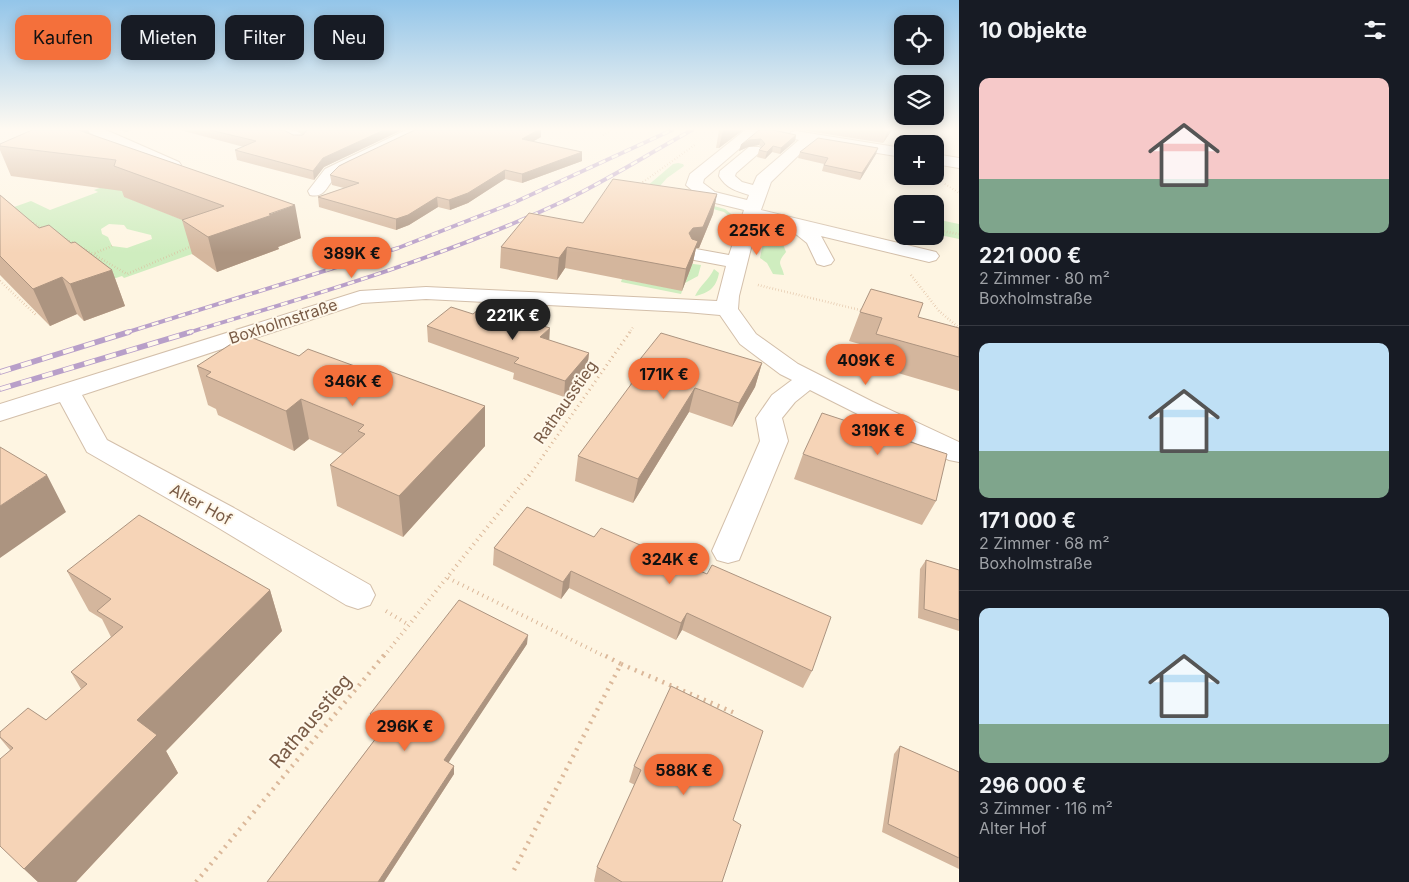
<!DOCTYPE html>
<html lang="de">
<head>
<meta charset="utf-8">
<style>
  body { margin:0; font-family:Inter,sans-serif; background:#242831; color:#f1f3f6; height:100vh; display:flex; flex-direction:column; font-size:19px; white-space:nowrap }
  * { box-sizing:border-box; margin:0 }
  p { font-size:16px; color:#9ea1a6 }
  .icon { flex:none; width:28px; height:28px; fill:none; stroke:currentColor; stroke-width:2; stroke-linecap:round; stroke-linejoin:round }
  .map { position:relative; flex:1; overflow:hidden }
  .side { display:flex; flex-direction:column; background:#171b24; width:450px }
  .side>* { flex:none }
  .hud { position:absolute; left:15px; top:15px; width:475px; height:45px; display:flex; gap:10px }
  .fabs { position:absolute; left:894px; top:15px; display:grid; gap:10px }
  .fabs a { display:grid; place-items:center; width:50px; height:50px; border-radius:10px; background:#171b24; box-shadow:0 2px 12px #0003; font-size:25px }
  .price { position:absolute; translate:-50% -42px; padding:0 11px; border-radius:18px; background:#f4703b; color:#111; font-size:16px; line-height:32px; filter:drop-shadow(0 1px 2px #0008) }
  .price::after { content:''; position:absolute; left:50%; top:30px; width:15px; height:11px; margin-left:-8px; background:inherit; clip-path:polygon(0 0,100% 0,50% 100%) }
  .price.active { background:#222; color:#fff }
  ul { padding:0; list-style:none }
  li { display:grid; align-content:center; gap:10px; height:265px; padding:0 20px }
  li+li { border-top:1px solid #363941 }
  li span { display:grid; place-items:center; height:155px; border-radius:10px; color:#555 }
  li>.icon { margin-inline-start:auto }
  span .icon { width:90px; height:90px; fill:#fffc; stroke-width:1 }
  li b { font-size:21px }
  h2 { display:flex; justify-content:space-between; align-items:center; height:60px; padding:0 20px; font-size:21px }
  .tag { padding:0 18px; border-radius:10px; background:#171b24; box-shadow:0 2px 12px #0003; font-size:18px; line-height:45px }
  .tag.active { background:#f4703b; color:#111 }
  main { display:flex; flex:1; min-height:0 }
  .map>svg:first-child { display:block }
  .green { fill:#cfedbf; fill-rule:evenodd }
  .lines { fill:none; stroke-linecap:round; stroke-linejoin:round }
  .minor-casing { stroke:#d3bfaa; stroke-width:2 }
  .path-far4 { stroke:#dbb89a; stroke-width:2; stroke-dasharray:0.5 2.5; stroke-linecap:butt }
  .path-far3 { stroke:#dbb89a; stroke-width:2.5; stroke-dasharray:0.5 2.5; stroke-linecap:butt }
  .path-far2 { stroke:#dbb89a; stroke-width:3; stroke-dasharray:1 4; stroke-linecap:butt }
  .path-far1 { stroke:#dbb89a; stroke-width:4; stroke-dasharray:1 4.5; stroke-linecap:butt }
  .path { stroke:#dbb89a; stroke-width:4.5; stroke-dasharray:2 5.5; stroke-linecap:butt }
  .minor { fill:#fff; fill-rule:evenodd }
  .rail-far1-casing { stroke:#b89fc9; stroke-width:4 }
  .rail-casing { stroke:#b89fc9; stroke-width:5.5 }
  .rail-far1 { stroke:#fff8ea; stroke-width:2.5; stroke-dasharray:7; stroke-linecap:butt }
  .rail { stroke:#fff8ea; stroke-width:4; stroke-dasharray:11; stroke-linecap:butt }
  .wall { fill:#d4b69d }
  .shaded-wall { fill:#ac9480 }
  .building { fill:#f6d4b7; stroke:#ac9480 }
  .labels { text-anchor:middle; stroke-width:4; stroke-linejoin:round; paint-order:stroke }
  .street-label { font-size:16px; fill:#795b46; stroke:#fff8ea }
  .near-street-label { font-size:19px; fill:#795b46; stroke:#fff8ea }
</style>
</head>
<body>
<main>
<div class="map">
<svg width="959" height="882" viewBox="0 0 959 882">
  <rect width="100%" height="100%" fill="#fef5e2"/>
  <path class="green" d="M678,163L683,164L684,166L667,178L659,187L669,194L725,209L736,218L735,227L729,225L730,217L724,212L665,196L646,187L673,164Z
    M136,175L155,184L123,196L210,231L194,255L192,254L124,278L122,276L98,284L0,212L31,201L50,210L98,192L94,190ZM109,224L124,225L127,229L151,235L152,239L127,248L112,246L108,237L102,234L101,229Z
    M935,219L959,224V239L935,234Z
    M765,234L783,244L786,252C776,264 781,263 784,275L773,274L767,263L760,258Z
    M686,263L701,265L698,276L685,283L681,294L621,282L622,279L675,289Z
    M714,269L719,273C716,288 709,293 695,296C700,285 709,280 714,269Z"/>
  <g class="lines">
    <g class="minor-casing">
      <path id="minor" d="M88,130H106L179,162L181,165L179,168H167L90,133Z
        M275,130C287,129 298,128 306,139L304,142H294C288,136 279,136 275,130Z
        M406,130H424L422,133C395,147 365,158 339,174C327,182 327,199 310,195L308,191L325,169Z
        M745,130H761L704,179L703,183L715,192L747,200L749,195C736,191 726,188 719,176L720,171L749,147H759L762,150L759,153L736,173L735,176L742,182L753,185L757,176L799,140L791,138L789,135L791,132L796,131L902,148V157L816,143L806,148L771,182L761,210L936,252L939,256L936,260L929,262L821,236L834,260L831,264L824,266L817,264L807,243L787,227L758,220L739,296L738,309L756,334L798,364L873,402L959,442V462L949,460L810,390L795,402L782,418L788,441L739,560L728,563L717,560L712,551L760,441L756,418L772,395L792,380L780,374L740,344L720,315L686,312L426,299L362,303L82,395L107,440L234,508L370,585L375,595L370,605L358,609L346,605L212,524L87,452L60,402L0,421V404L360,291L426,287L717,301L726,266L689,259L686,255L689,251L696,249L729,255L744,210L703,200L686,185L690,174Z
        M935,154L959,158V168L935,164Z"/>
    </g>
    <path class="path-far4" d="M603,135L611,130
      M945,184L959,193
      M644,185L643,182L696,144"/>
    <path class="path-far3" d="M28,220L44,229
      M935,230L959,234
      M61,237L76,244
      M81,247L127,274L192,246
      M95,253L112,246
      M911,275L939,311L959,328
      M0,281L36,315
      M758,285L864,311
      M629,333L634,326"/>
    <path class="path-far2" d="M529,476L630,332"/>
    <path class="path-far1" d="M448,578L604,656
      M386,611L409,625
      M384,656L530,474"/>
    <path class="path" d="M621,664L737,714
      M514,870L621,664L602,654
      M196,882L385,654"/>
    <use href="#minor" class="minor"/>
    <g class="rail-far1-casing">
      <path id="rail-far1" d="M125,333L398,248L513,203L672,130
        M187,333C314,295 445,257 566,200C609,179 650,153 692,130"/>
    </g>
    <g class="rail-casing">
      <path id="rail" d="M0,372L129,332
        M0,389L191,332"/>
    </g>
    <use href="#rail-far1" class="rail-far1"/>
    <use href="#rail" class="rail"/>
  </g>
  <path class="wall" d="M32,130H88L90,134L301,238L278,247L279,249L217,272L192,254L182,220L124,197L122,191L11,176L0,150V144Z
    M119,130H131L127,132Z
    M180,130H284L293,135H303L297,130H402L324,167L314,180L237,160L235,150L244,147Z
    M415,130H541V137L533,141L582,152V161L522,183L505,179L468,203L450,210L438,207L409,225L396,230L319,207L318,197L344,188L332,185L330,175Z
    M719,130H743L719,148H716Z
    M759,130L796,135L795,141L780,154L772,152L765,159L757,157L759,150L762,148L759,145L748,147L739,151L741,145Z
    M801,130H892L883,143Z
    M800,152L876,154L860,180L822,171L824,164L798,158Z
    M717,194L713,214L699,248H696L693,262L682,291L565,268L557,280L500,268L501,247L583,223Z
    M0,195L39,228L71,243L112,270L125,306L84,321L77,314L50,326L0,275Z
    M860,312L918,317L959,328V391L864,363L870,347L849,341Z
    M427,326L589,353L587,370L564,397L513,379L514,373L428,342Z
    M299,356L371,372L485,406V446L403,537L337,506L330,465L343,454L309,439L294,451L218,415L216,409L208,405L197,366Z
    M762,363L755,387L732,427L689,412L633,503L575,481L578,456L630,387L633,368Z
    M803,454L936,501L922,525L794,479Z
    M527,507L812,671L803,688L682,630L676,640L569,588L561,599L493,565L494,548Z
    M926,560L959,570V631L918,618L920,569Z
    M67,571L270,590L282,631L166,751L178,773L76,882H38L0,846L10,750L0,738V732L46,720L81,689L71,672L111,637L102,619L89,611Z
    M527,644L448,762L454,766V774L384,882H267L382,730L371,723L370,714Z
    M900,746L959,772V869L882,832L894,754Z
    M634,766L733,820L722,882H595L594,881L597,867L635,785L629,782Z"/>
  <path class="shaded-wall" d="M74,130H88L90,135L83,157Z
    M384,130H402L324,167L314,180L313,171L323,158Z
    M538,130H541V137L522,148V139Z
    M723,130H743L719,148Z
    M888,130H892L883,143Z
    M796,135L795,141L780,154L781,148Z
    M761,139L759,145L748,147L739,151L741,145L749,140Z
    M773,146L772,152L765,159L767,152Z
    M878,148L876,154L860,180L862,173Z
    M582,152V161L522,183V174Z
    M505,170V179L468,203L450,210L449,200Z
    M717,194L713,214L699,248H696L693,262L682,291L686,269L689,233Z
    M437,197L438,207L409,225L396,230V219Z
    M295,205L301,238L278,247L279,249L217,272L208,237Z
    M567,247L565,268L557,280L559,258Z
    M112,270L125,306L84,321L70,284Z
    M62,277L77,314L50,326L33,289Z
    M550,328L549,344L540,337Z
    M589,353L587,370L564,397L565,381Z
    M762,363L755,387L732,427L739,403Z
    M695,388L689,412L633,503L638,479Z
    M301,399L309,439L294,451L286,411Z
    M485,406V446L403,537L399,496Z
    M47,475L66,512L0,558V506Z
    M571,571L569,588L561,599L563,582Z
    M270,590L282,631L166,751L178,773L76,882H38L24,869L137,720Z
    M687,613L682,630L676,640L681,623Z
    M528,635L527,644L445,768L444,760Z
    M454,766V774L384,882H378Z"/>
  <path class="building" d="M32,130H78L295,205L269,214L272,215L208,237L182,220L224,206L114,166L116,160L0,146V144Z
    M210,130H284L293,135H303L307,130H306H384L323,158L313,171L235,150L256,141Z
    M415,130H538L522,139L582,152L522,174L505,170L468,193L449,200L437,197L408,215L396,219L318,197L359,183L330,175L339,166L349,161Z
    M759,130H773L796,135L781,148L773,146L767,152L759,150L765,144L761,139L749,140L741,145Z
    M818,138L878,148L862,173L824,165L828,158L800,152Z
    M613,179L717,194L703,227L693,228L689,233L692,239L698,241L686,269L567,247L559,258L501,247L529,213L583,223Z
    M0,195L39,228L49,225L71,243L75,242L112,270L70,284L62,277L33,289L0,256Z
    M871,289L923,303L918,317L959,328V357L876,334L882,318L860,312Z
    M451,307L473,314L478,310L500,318L504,314L550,328L540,337L589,353L565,381L514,363L519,358L427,326Z
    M661,333L762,363L739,403L695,388L638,479L578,456L641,371L633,368Z
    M245,335L299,356L308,349L371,372L378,367L485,406L399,496L330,465L365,434L358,431L364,425L301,399L286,411L206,376L211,372L197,366Z
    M822,413L947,454L936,501L803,454Z
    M0,447L47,475L0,506Z
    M527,507L594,537L601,528L707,574L712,565L831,617L812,671L687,613L681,623L571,571L563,582L494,548Z
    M139,515L270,590L137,720L157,735L24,869L0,846V759L13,748L0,737V732L28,708L46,720L87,684L71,672L123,627L97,611L111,599L67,571Z
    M926,560L959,570V620L924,609Z
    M459,600L528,635L444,760L454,766L378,882H267L386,725L370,714Z
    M671,686L763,731L733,820L741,825L722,882H622L597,867L641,770L634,766Z
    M900,746L959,772V858L888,824Z"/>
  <linearGradient id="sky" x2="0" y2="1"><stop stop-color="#93c5e9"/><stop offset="0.51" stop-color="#fffaf2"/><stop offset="1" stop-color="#fffaf2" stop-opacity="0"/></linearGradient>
  <rect width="959" height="253" fill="url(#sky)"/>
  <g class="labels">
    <g class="street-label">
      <text transform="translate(283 321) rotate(-18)" y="6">Boxholmstraße</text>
      <text transform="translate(565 402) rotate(-55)" y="6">Rathausstieg</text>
      <text transform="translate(201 504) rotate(29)" y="6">Alter Hof</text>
    </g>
    <g class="near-street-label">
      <text transform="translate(310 721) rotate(-50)" y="7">Rathausstieg</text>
    </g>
  </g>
</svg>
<div class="fabs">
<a><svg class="icon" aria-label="locate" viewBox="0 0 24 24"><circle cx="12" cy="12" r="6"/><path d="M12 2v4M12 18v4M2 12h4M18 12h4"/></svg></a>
<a><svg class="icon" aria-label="layers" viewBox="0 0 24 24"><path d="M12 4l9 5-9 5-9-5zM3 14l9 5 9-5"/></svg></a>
<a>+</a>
<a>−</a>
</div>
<b class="price" style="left:757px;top:256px">225K €</b>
<b class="price" style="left:352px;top:279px">389K €</b>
<b class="price active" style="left:513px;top:341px">221K €</b>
<b class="price" style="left:866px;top:386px">409K €</b>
<b class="price" style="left:664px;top:400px">171K €</b>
<b class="price" style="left:353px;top:407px">346K €</b>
<b class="price" style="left:878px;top:456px">319K €</b>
<b class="price" style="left:670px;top:585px">324K €</b>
<b class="price" style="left:405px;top:752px">296K €</b>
<b class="price" style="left:684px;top:796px">588K €</b>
<div class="hud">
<a class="tag active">Kaufen</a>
<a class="tag">Mieten</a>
<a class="tag">Filter</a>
<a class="tag">Neu</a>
</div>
</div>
<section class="side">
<h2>10 Objekte<svg class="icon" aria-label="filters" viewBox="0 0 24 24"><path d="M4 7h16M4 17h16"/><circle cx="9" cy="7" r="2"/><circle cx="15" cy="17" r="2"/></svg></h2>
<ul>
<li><span style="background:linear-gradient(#f6c9c9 65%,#7fa58c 0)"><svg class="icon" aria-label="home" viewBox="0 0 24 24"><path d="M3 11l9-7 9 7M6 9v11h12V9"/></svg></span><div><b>221 000 €</b><p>2 Zimmer · 80 m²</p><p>Boxholmstraße</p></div></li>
<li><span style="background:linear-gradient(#bfe0f5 70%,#7fa58c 0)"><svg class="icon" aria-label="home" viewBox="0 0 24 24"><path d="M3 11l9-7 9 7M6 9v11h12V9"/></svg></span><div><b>171 000 €</b><p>2 Zimmer · 68 m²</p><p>Boxholmstraße</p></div></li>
<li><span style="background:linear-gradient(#bfe0f5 75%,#7fa58c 0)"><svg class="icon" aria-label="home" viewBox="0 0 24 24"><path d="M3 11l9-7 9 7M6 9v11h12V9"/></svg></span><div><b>296 000 €</b><p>3 Zimmer · 116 m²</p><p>Alter Hof</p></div></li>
</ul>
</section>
</main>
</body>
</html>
